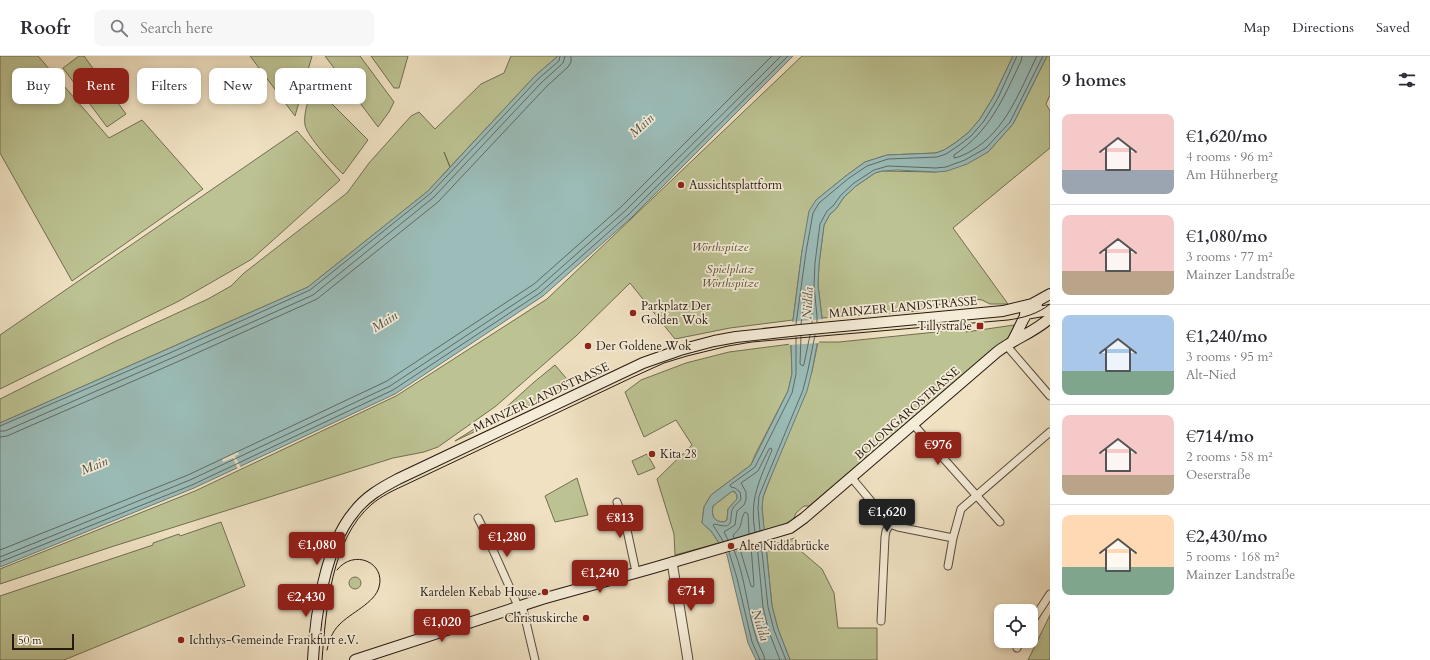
<!DOCTYPE html>
<html lang="en">
<head>
<meta charset="utf-8">
<style>
  body { margin:0; font-family:Cardo,serif; background:#f7f7f7; color:#2b2b33; height:100vh; display:flex; flex-direction:column; font-size:15px; white-space:nowrap }
  * { box-sizing:border-box; margin:0 }
  p { font-size:13px; color:#7c7c81 }
  .icon { flex:none; width:22px; height:22px; fill:none; stroke:currentColor; stroke-width:2; stroke-linecap:round; stroke-linejoin:round }
  .map { position:relative; flex:1; overflow:hidden }
  .side { display:flex; flex-direction:column; background:#fff; width:380px }
  .side>* { flex:none }
  .banner { position:absolute; left:12px; top:12px; width:380px; height:36px; display:flex; gap:8px }
  .buttons { position:absolute; left:994px; top:548px; display:grid; gap:8px }
  .buttons a { display:grid; place-items:center; width:44px; height:44px; border-radius:8px; background:#fff; box-shadow:0 2px 6px #0003; font-size:20px }
  .scale { position:absolute; left:12px; bottom:10px; width:62px; box-sizing:border-box; padding-left:4px; border:2px solid #251911; border-top:0; font-size:11px; line-height:14px; white-space:nowrap; color:#251911; -webkit-text-stroke:3px #f5ecd7; paint-order:stroke }
  .price { position:absolute; translate:-50% -34px; padding:0 9px; border-radius:4px; background:#8f2418; color:#fff; font-size:13px; line-height:26px; filter:drop-shadow(0 1px 2px #0008) }
  .price::after { content:''; position:absolute; left:50%; top:24px; width:12px; height:9px; margin-left:-6px; background:inherit; clip-path:polygon(0 0,100% 0,50% 100%) }
  .price.on { background:#222; color:#fff }
  ul { padding:0; list-style:none }
  li { display:flex; align-items:center; gap:12px; height:100px; padding:0 12px }
  li+li { border-top:1px solid #e1e1e2 }
  li span { display:grid; place-items:center; flex:none; width:112px; height:80px; border-radius:8px; color:#555 }
  li>.icon { margin-inline-start:auto }
  span .icon { width:48px; height:48px; fill:#fffc; stroke-width:1 }
  li b { font-size:17px }
  h2 { display:flex; justify-content:space-between; align-items:center; height:48px; padding:0 12px; font-size:17px }
  .tag { padding:0 14px; border-radius:8px; background:#fff; box-shadow:0 2px 6px #0003; font-size:14px; line-height:36px }
  .tag.on { background:#8f2418; color:#fff }
  header { display:flex; align-items:center; gap:24px; box-sizing:border-box; height:56px; padding:0 20px; background:#fff; border-bottom:1px solid #e1e1e2 }
  header strong { font-size:19px }
  nav { display:flex; gap:22px; margin-inline-start:auto; font-size:14px }
  .search { width:280px; height:36px; background:#f7f7f7; display:flex; align-items:center; gap:10px; box-sizing:border-box; padding:0 14px; border-radius:8px; color:#7c7c81; font-size:15px }
  main { display:flex; flex:1; min-height:0 }
  .map>svg:first-child { display:block }
  .green { fill:#bcc292; stroke:#706e52 }
  .water { fill:#9bbcb8; stroke:#6c7b75; fill-rule:evenodd }
  .pier { fill:#efe1c2 }
  .lines { fill:none; stroke-linecap:round; stroke-linejoin:round }
  .shore { stroke:#606a64; stroke-width:1 }
  .minor-casing { stroke:#584b3d; stroke-width:9 }
  .tertiary-casing { stroke:#584b3d; stroke-width:11 }
  .secondary-casing { stroke:#251911; stroke-width:12 }
  .minor { stroke:#f5ecd7; stroke-width:7 }
  .tertiary { stroke:#f5ecd7; stroke-width:9 }
  .secondary { stroke:#f5ecd7; stroke-width:10 }
  .tram { stroke:#251911; stroke-width:1 }
  .poi-dot { fill:#8f2418; stroke:#f5ecd7; stroke-width:1.5 }
  .labels { text-anchor:middle; stroke-width:3.5; stroke-linejoin:round; paint-order:stroke }
  .poi-label { font-size:12px; fill:#251911; stroke:#f5ecd7; text-anchor:start }
  .park-label { font-size:12px; font-style:italic; fill:#524c38; stroke:#f5ecd7 }
  .street-label { font-size:12px; fill:#251911; stroke:#f5ecd7 }
  .water-label { font-size:13px; font-style:italic; fill:#4e524b; stroke:#f5ecd7 }
</style>
</head>
<body>
<header>
<strong>Roofr</strong>
<div class="search"><svg class="icon" aria-label="search" viewBox="0 0 24 24"><circle cx="10" cy="10" r="6"/><path d="M15 15l6 6"/></svg>Search here</div>
<nav><a>Map</a><a>Directions</a><a>Saved</a></nav>
</header>
<main>
<div class="map">
<svg width="1050" height="604" viewBox="0 0 1050 604">
  <rect width="100%" height="100%" fill="#efe1c2"/>
  <filter id="stains"><feTurbulence type="fractalNoise" baseFrequency=".005" numOctaves="4"/><feColorMatrix values="0 0 0 0 .2 0 0 0 0 .09 0 0 0 0 .02 0 0 0 .5 -.17"/></filter>
  <radialGradient id="worn" r=".72"><stop offset=".6" stop-color="#630" stop-opacity="0"/><stop offset="1" stop-color="#630" stop-opacity=".3"/></radialGradient>
  <path class="green" d="M0,0H38L109,82L142,64L203,133L72,225L0,97Z
    M79,0H84L126,58L107,71L63,12Z
    M250,0H312L295,60Z
    M325,0H360L394,46L389,56L378,71Z
    M371,0H408L399,32H394Z
    M511,0H558L535,20L450,111L444,96L450,111L428,135L308,231L0,367V343L116,285L208,243L231,230L244,217L347,137L369,107L411,60L419,56L435,73L481,28L504,17Z
    M802,0H1013L994,40L980,63L969,76L955,87L944,94L936,97L887,99L865,106L847,119L816,144L802,195L793,264L730,272L675,283L630,227L576,280L496,350L438,391L424,396L393,402L111,491L0,528V513L195,435L396,340L547,243Z
    M1047,0H1050V39L1046,48L1050,55V92L953,172L1008,248H990L982,244L975,243L952,245L918,255L822,262L818,229L819,208L824,169L830,158L836,153L844,141L856,130L875,117L882,115L936,116L988,96L1013,68Z
    M313,29L368,84L343,118C334,110 307,80 305,69C303,56 310,41 313,29Z
    M297,75L340,124L252,203L179,245L0,333V279Z
    M1014,269L1012,278L1004,285L809,450H804L796,457L794,462L791,465L783,469L764,474L762,452L763,441L812,315L818,286H839L965,273L966,276Z
    M791,288L792,318L788,335L755,399L751,409L711,439L704,451L702,467L711,475L719,487L675,499L674,478L657,423L692,389L676,364L644,381L625,336L641,324L686,307L729,296Z
    M555,309L572,329L455,385L501,356L533,327Z
    M647,398L655,412L638,419L632,405Z
    M577,422L588,459L555,466L545,440Z
    M733,435L737,439V443L728,453L727,464L724,466C714,466 711,460 713,450L731,436Z
    M221,466L245,530L64,604H0V540L153,489V487L179,478L180,480Z
    M795,482L802,496L822,513L834,537L838,572H877V604H790L778,573L772,550L766,489L777,487Z
    M349 527a6 6 0 1 1 12 0a6 6 0 1 1-12 0Z
    M1050,559V604H1028Z"/>
  <path class="water" d="M558,0H793L631,162L543,240L395,338L194,432L0,511V367L308,231L428,135L535,20Z
    M1013,0H1047L1013,68L988,96L967,108L947,115L936,116L897,114L882,115L875,117L856,130L844,141L836,153L830,158L824,169L819,208L818,229L822,262L812,315L807,335L767,430L763,441L762,452L772,550L778,573L790,604H756L748,587L727,499L711,475L702,467L704,451L711,439L751,409L788,335L792,318L791,288L793,264L802,195L809,155L816,144L847,119L865,106L887,99L936,97L944,94L955,87L968,77L980,63L994,40ZM734,435L737,439V443L728,453L727,464L724,466C714,466 711,460 713,450L731,436Z"/>
  <path class="pier" d="M823,263L819,287L789,289L790,266Z
    M238,396L239,398L235,400L241,412L238,413L233,402L223,406L222,403Z
    M766,474L768,486L724,498L717,488Z"/>
  <g class="lines">
    <path class="shore" d="M1022,0L1021,5C1003,43 990,75 954,99V102C960,101 966,98 971,95C1006,75 1020,34 1037,0
      M817,266V261L814,229L815,207L820,168L827,155L833,150L841,139L854,127L874,114L888,110L936,112L946,111L965,104L986,92L1010,66L1043,0
      M796,268L806,196L813,157L819,147L849,122L867,110L888,103L937,101L946,98L958,90L971,80L984,65L998,42L1017,0
      M801,268L806,234L808,232L810,234L812,261V267
      M801,280L800,308L803,310L804,308L810,279
      M0,370L172,296L310,234L431,137L538,23L559,5L560,0
      M0,375H5L174,301L313,239L434,141L541,27L563,7L565,0
      M0,381L7,380L177,306L317,243L438,146L546,31L568,11L571,6V0
      M760,475L758,452L759,440L803,334L808,314L815,279
      M734,482L733,479C745,469 739,464 745,456L748,458L749,478
      M728,484L724,476L735,469L737,455L744,449L746,444V436L741,427L758,415L769,393L771,392L772,394C760,424 749,442 755,476
      M723,485L713,469L715,468C737,475 728,461 733,452C735,448 739,447 741,443L740,436L735,432L731,431L730,429L755,411L792,337L796,318V281
      M761,487L768,551L774,574L786,604
      M757,488L763,551L769,576L780,604
      M740,493L751,530L753,531L754,529L751,490
      M0,494L188,419L387,325L534,228L621,151L772,0
      M734,494C746,523 747,555 757,584C759,591 764,597 765,604
      M729,496L737,522L752,586L760,604
      M0,501L190,424L390,330L537,233L625,155L781,0
      M0,506L192,429L393,334L540,237L628,159L788,0"/>
    <g class="minor-casing">
      <path id="minor" d="M1006,289L1050,340
        M913,368L1000,466
        M851,421L890,468L898,471L953,482
        M617,446L627,474L636,516
        M478,462L484,474L518,550
        M948,510L953,482L961,453L1050,376
        M522,549L535,604
        M881,565L885,481L886,475L890,468
        M1031,567L1050,538
        M1017,592L1020,585"/>
    </g>
    <g class="tertiary-casing">
      <path id="tertiary" d="M672,506L688,604"/>
    </g>
    <g class="secondary-casing">
      <path id="secondary" d="M1025,258L1050,254
        M1013,284C1022,269 1022,259 1037,248
        M313,604C315,560 325,490 354,456C365,441 381,432 398,423L643,307L680,294L714,285L736,281L800,274L1003,255L1032,248L1050,238
        M355,604L542,543L653,512L790,472L804,462L997,296C1014,283 1035,276 1050,262"/>
    </g>
    <use href="#minor" class="minor"/>
    <use href="#tertiary" class="tertiary"/>
    <use href="#secondary" class="secondary"/>
    <path class="tram" d="M327,594C329,585 332,576 339,569C350,557 375,547 379,531C386,507 354,492 337,514
      M322,604C326,554 331,483 372,448C382,440 392,435 403,430L631,322L664,307L687,300L728,290L752,286L1008,264C1023,262 1038,258 1050,248"/>
  </g>
  <g class="poi-dot">
    <circle cx="681" cy="129" r="4"/>
    <circle cx="633" cy="257" r="4"/>
    <rect x="976" y="266" width="8" height="8" rx="2"/>
    <circle cx="588" cy="290" r="4"/>
    <circle cx="652" cy="398" r="4"/>
    <circle cx="731" cy="490" r="4"/>
    <circle cx="545" cy="536" r="4"/>
    <circle cx="586" cy="562" r="4"/>
    <circle cx="181" cy="584" r="4"/>
  </g>
  <g class="labels">
    <g class="poi-label">
      <text x="689" y="133">Aussichtsplattform</text>
      <text x="641" y="254">Parkplatz Der<tspan x="641" dy="14">Golden Wok</tspan></text>
      <text x="972" y="274" text-anchor="end">Tillystraße</text>
      <text x="596" y="294">Der Goldene Wok</text>
      <text x="660" y="402">Kita 28</text>
      <text x="739" y="494">Alte Niddabrücke</text>
      <text x="537" y="540" text-anchor="end">Kardelen Kebab House</text>
      <text x="578" y="566" text-anchor="end">Christuskirche</text>
      <text x="189" y="588">Ichthys-Gemeinde Frankfurt e.V.</text>
    </g>
    <g class="park-label">
      <text x="720" y="195">Wörthspitze</text>
      <text x="730" y="217">Spielplatz<tspan x="730" dy="14">Wörthspitze</tspan></text>
    </g>
    <g class="street-label">
      <text transform="translate(903 251) rotate(-5)" y="4">MAINZER LANDSTRASSE</text>
      <text transform="translate(541 341) rotate(-25)" y="4">MAINZER LANDSTRASSE</text>
      <text transform="translate(907 357) rotate(-41)" y="4">BOLONGAROSTRASSE</text>
    </g>
    <g class="water-label">
      <text transform="translate(641 69) rotate(-43)" y="5">Main</text>
      <text transform="translate(807 247) rotate(-87)" y="5">Nidda</text>
      <text transform="translate(384 265) rotate(-32)" y="5">Main</text>
      <text transform="translate(94 409) rotate(-22)" y="5">Main</text>
      <text transform="translate(761 569) rotate(73)" y="5">Nidda</text>
    </g>
  </g>
  <rect width="100%" height="100%" filter="url(#stains)"/>
  <rect width="100%" height="100%" fill="url(#worn)"/>
</svg>
<div class="buttons">
<a><svg class="icon" aria-label="locate" viewBox="0 0 24 24"><circle cx="12" cy="12" r="6"/><path d="M12 2v4M12 18v4M2 12h4M18 12h4"/></svg></a>
</div>
<div class="scale">50 m</div>
<b class="price" style="left:938px;top:410px">€976</b>
<b class="price on" style="left:887px;top:477px">€1,620</b>
<b class="price" style="left:620px;top:483px">€813</b>
<b class="price" style="left:507px;top:502px">€1,280</b>
<b class="price" style="left:317px;top:510px">€1,080</b>
<b class="price" style="left:600px;top:538px">€1,240</b>
<b class="price" style="left:691px;top:556px">€714</b>
<b class="price" style="left:306px;top:562px">€2,430</b>
<b class="price" style="left:442px;top:587px">€1,020</b>
<div class="banner">
<a class="tag">Buy</a>
<a class="tag on">Rent</a>
<a class="tag">Filters</a>
<a class="tag">New</a>
<a class="tag">Apartment</a>
</div>
</div>
<section class="side">
<h2>9 homes<svg class="icon" aria-label="filters" viewBox="0 0 24 24"><path d="M4 7h16M4 17h16"/><circle cx="9" cy="7" r="2"/><circle cx="15" cy="17" r="2"/></svg></h2>
<ul>
<li><span style="background:linear-gradient(#f6c9c9 70%,#9aa5b1 0)"><svg class="icon" aria-label="home" viewBox="0 0 24 24"><path d="M3 11l9-7 9 7M6 9v11h12V9"/></svg></span><div><b>€1,620/mo</b><p>4 rooms · 96 m²</p><p>Am Hühnerberg</p></div></li>
<li><span style="background:linear-gradient(#f6c9c9 70%,#b9a48a 0)"><svg class="icon" aria-label="home" viewBox="0 0 24 24"><path d="M3 11l9-7 9 7M6 9v11h12V9"/></svg></span><div><b>€1,080/mo</b><p>3 rooms · 77 m²</p><p>Mainzer Landstraße</p></div></li>
<li><span style="background:linear-gradient(#a9c7e8 70%,#7fa58c 0)"><svg class="icon" aria-label="home" viewBox="0 0 24 24"><path d="M3 11l9-7 9 7M6 9v11h12V9"/></svg></span><div><b>€1,240/mo</b><p>3 rooms · 95 m²</p><p>Alt-Nied</p></div></li>
<li><span style="background:linear-gradient(#f6c9c9 75%,#b9a48a 0)"><svg class="icon" aria-label="home" viewBox="0 0 24 24"><path d="M3 11l9-7 9 7M6 9v11h12V9"/></svg></span><div><b>€714/mo</b><p>2 rooms · 58 m²</p><p>Oeserstraße</p></div></li>
<li><span style="background:linear-gradient(#ffd9b3 65%,#7fa58c 0)"><svg class="icon" aria-label="home" viewBox="0 0 24 24"><path d="M3 11l9-7 9 7M6 9v11h12V9"/></svg></span><div><b>€2,430/mo</b><p>5 rooms · 168 m²</p><p>Mainzer Landstraße</p></div></li>
</ul>
</section>
</main>
</body>
</html>
